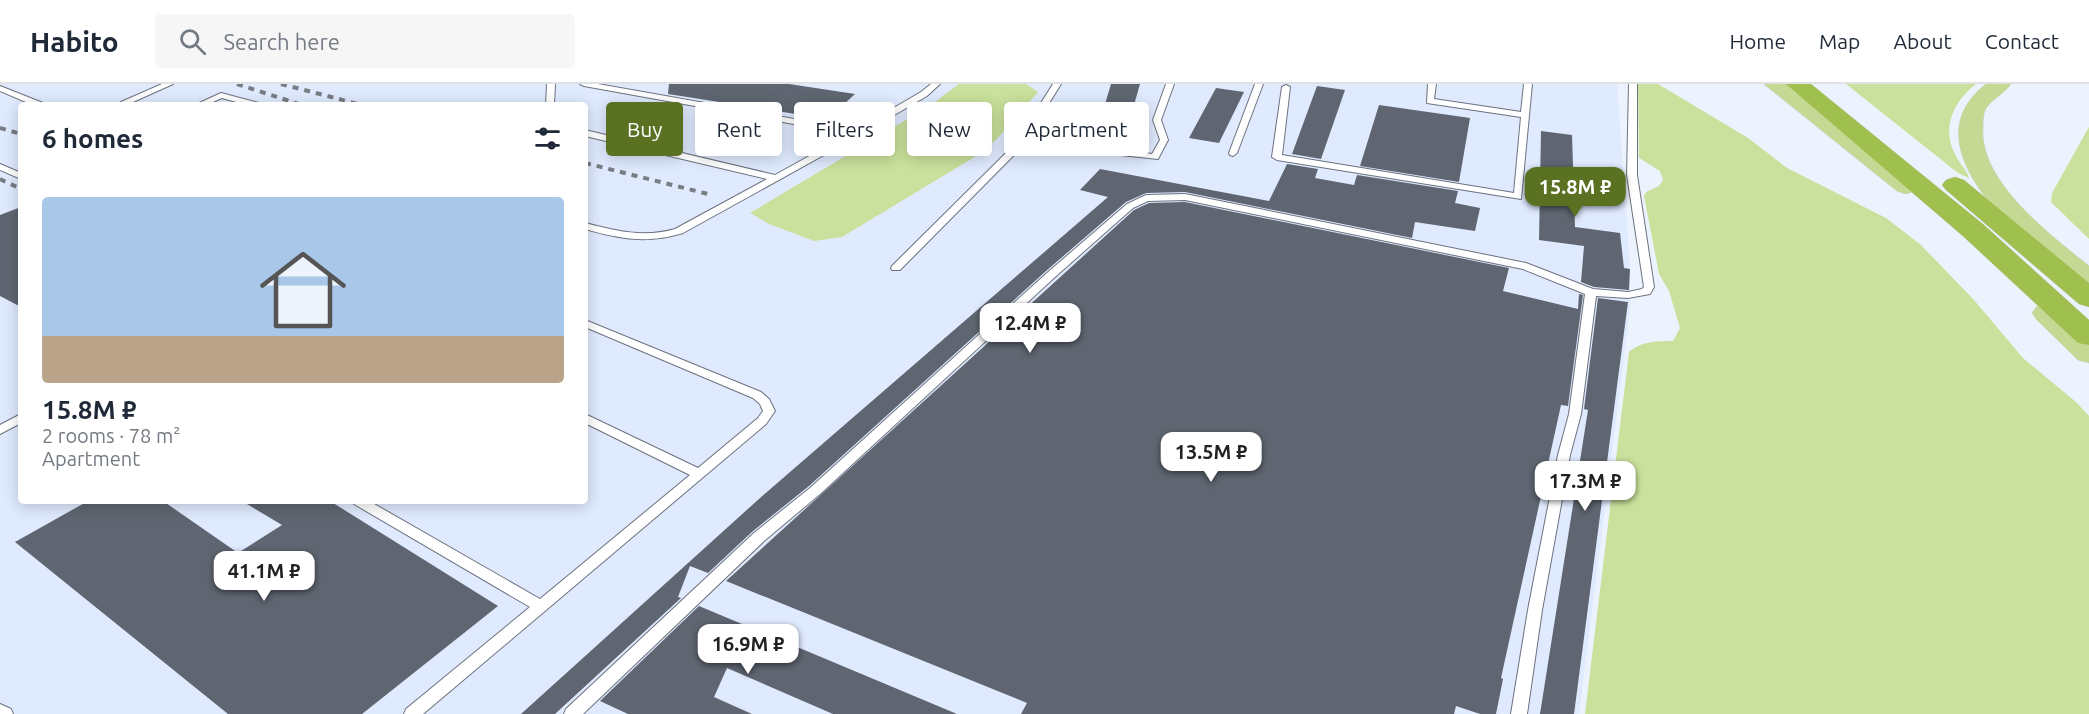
<!DOCTYPE html>
<html lang="en">
<head>
<meta charset="utf-8">
<style>
  body { margin:0; font-family:Ubuntu,sans-serif; background:#f6f6f7; color:#1f2937; height:100vh; display:flex; flex-direction:column; font-size:22px; white-space:nowrap }
  * { box-sizing:border-box; margin:0 }
  p { font-size:20px; color:#747a83 }
  .icon { flex:none; width:33px; height:33px; fill:none; stroke:currentColor; stroke-width:2; stroke-linecap:round; stroke-linejoin:round }
  .map { position:relative; flex:1; overflow:hidden }
  .drawer { position:absolute; left:18px; top:18px; width:570px; height:402px; display:flex; flex-direction:column; background:#fff; border-radius:6px; box-shadow:0 3px 15px #0003 }
  .drawer>* { flex:none }
  .guide { position:absolute; left:606px; top:18px; width:570px; height:54px; display:flex; gap:12px }
  .price { position:absolute; translate:-50% -51px; padding:0 14px; border-radius:12px; background:#fff; color:#222; font-size:20px; line-height:39px; filter:drop-shadow(0 2px 3px #0008) }
  .price::after { content:''; position:absolute; left:50%; top:36px; width:18px; height:14px; margin-left:-9px; background:inherit; clip-path:polygon(0 0,100% 0,50% 100%) }
  .price.current { background:#5b7122; color:#fff }
  ul { padding:0; list-style:none }
  li { display:grid; align-content:center; gap:12px; height:318px; padding:0 24px }
  li span { display:grid; place-items:center; height:186px; border-radius:6px; color:#555 }
  li>.icon { margin-inline-start:auto }
  span .icon { width:108px; height:108px; fill:#fffc; stroke-width:1 }
  li b { font-size:26px }
  h2 { display:flex; justify-content:space-between; align-items:center; height:72px; padding:0 24px; font-size:26px }
  .pill { padding:0 21px; border-radius:6px; background:#fff; box-shadow:0 3px 15px #0003; font-size:21px; line-height:54px }
  .pill.current { background:#5b7122; color:#fff }
  header { display:flex; align-items:center; gap:36px; box-sizing:border-box; height:84px; padding:0 30px; background:#fff; border-bottom:2px solid #e0e1e3 }
  header strong { font-size:28px }
  nav { display:flex; gap:33px; margin-inline-start:auto; font-size:21px }
  .search { width:420px; height:54px; background:#f6f6f7; display:flex; align-items:center; gap:15px; box-sizing:border-box; padding:0 21px; border-radius:6px; color:#747a83; font-size:22px }
  .map>svg:first-child { display:block }
  .built { fill:#dfeafe; fill-rule:evenodd }
  .green { fill:#c9e19c }
  .building { fill:#5f6671 }
  .lines { fill:none; stroke-linecap:round; stroke-linejoin:round }
  .lane-casing { stroke:#6c727e; stroke-width:2 }
  .primary-casing { stroke:#d3d3d5; stroke-width:1 }
  .highway-casing { stroke:#d3d3d5; stroke-width:1 }
  .lane { fill:#fff; fill-rule:evenodd }
  .primary { fill:#c5d995; fill-rule:evenodd }
  .highway { fill:#9fc04e; fill-rule:evenodd }
  .rail { stroke:#787c83; stroke-width:4; stroke-dasharray:6 6; stroke-linecap:butt }
</style>
</head>
<body>
<header>
<strong>Habito</strong>
<div class="search"><svg class="icon" aria-label="search" viewBox="0 0 24 24"><circle cx="10" cy="10" r="6"/><path d="M15 15l6 6"/></svg>Search here</div>
<nav><a>Home</a><a>Map</a><a>About</a><a>Contact</a></nav>
</header>
<div class="map">
<svg width="2089" height="630" viewBox="0 0 2089 630">
  <rect width="100%" height="100%" fill="#edf3fe"/>
  <path class="built" d="M0,0H1617L1630,183V225L1579,630H0ZM21,21H585V417H21Z"/>
  <path class="green" d="M959,0H1026L1038,8L996,56L973,74L842,153L814,157L769,140L750,129L931,21Z
    M1638,0H1658L1748,54L1787,84L1886,134L1921,161L1974,216L2023,274L2076,318L2089,332V630H1585L1629,268C1641,257 1658,257 1673,257L1680,244L1669,207L1659,190L1644,112L1646,108L1659,102L1663,96L1660,87L1639,74Z
    M1846,0H1976C1954,17 1941,44 1955,70C1959,79 1967,86 1969,94L1958,89Z
    M2089,43V155L2051,118L2052,109Z"/>
  <path class="building" d="M669,0H789L855,10L828,35L668,10Z
    M1111,0H1140L1126,49L1097,47Z
    M1317,2L1345,6L1321,75L1292,70Z
    M1216,4L1244,8L1219,59L1189,54Z
    M1379,21L1470,34L1459,98L1360,82Z
    M1541,47L1572,51L1575,143L1620,149L1624,184L1630,185L1629,206L1594,203L1581,198L1584,162L1539,156Z
    M1287,80L1318,85L1315,94L1354,101L1357,91L1458,107L1455,119L1480,124L1475,147L1415,138L1412,154L1185,108L1146,109L1126,118L1046,187L809,402L753,447L708,489L690,482L678,513L681,514L555,630H521L760,414L1108,113L1080,106L1100,85L1269,117Z
    M1185,118L1509,184L1503,207L1578,225L1579,210L1583,211L1568,322L1561,321L1501,594L1503,595L1496,630H1480L1456,622L1454,630H1021L1027,619L726,497L1134,126L1149,119Z
    M21,123V223L0,212V131Z
    M1598,214L1628,218L1574,630H1540L1588,326L1584,325Z
    M88,417H163L238,469L282,441L242,417H330L498,522L362,630H228L15,458Z
    M699,522L957,630H833L727,584L714,613L752,630H628L600,617Z"/>
  <g class="lines">
    <g class="lane-casing">
      <path id="lane" d="M162,0H173L133,18L139,21H126L121,18Z
        M547,0H555L554,21H546Z
        M580,0H598L856,46L921,8L931,0H940L927,12L860,51L683,149C646,160 621,155 585,145V139C616,147 644,154 675,145L767,95L585,52V46L775,91L849,50L584,2Z
        M1053,0H1061L1021,64L900,186H892L891,184L892,182L1015,60Z
        M1166,0H1174L1161,36L1168,56L1158,75L1111,70L1110,68L1114,65L1152,70L1160,56L1153,36Z
        M1255,0H1263L1237,69L1233,72L1230,71L1229,69Z
        M1428,0H1436L1434,15L1521,28L1524,0H1532L1521,115L1277,76L1272,73L1282,3L1286,1L1290,3L1282,71L1514,109L1521,33L1427,19Z
        M1629,0H1637V91L1654,203L1650,210L1628,214L1596,212L1581,330L1570,371L1542,526L1527,630H1511L1528,526L1558,371L1569,330L1585,210L1523,185L1185,116L1148,117L1133,124L1055,193L820,410L764,457L583,630H564L566,625L754,449L810,404L1047,189L1127,120L1146,111L1185,110L1526,179L1593,205L1628,208L1642,205L1644,203L1627,91Z
        M0,2L43,19L44,21H33L0,7Z
        M221,9L259,19L260,21H247L222,14L206,21H195Z
        M0,80L21,89V95L0,86Z
        M585,236L761,308L769,315L775,327L766,340L423,630H404L406,625L530,523L354,420L352,417H369L540,515L690,391L585,339V330L698,384L758,334L763,327L760,320L753,314L585,243Z
        M21,330V339L0,350V341Z
        M0,620L11,625L13,630H0Z"/>
    </g>
    <g class="primary-casing">
      <path id="primary" d="M1764,0H1790L1817,18L1915,97L1919,102L1915,107L1906,110L1897,107Z
        M1986,0H2011C2004,10 1991,15 1985,26C1983,31 1983,38 1983,44C1979,98 2052,152 2089,182V206L2079,203C2030,162 1903,64 1986,0Z
        M2047,220L2058,223L2089,252V279L2078,276L2036,235L2032,229L2036,223Z"/>
    </g>
    <g class="highway-casing">
      <path id="highway" d="M1786,0H1811L1984,141L2089,236V261L2078,259L1964,153Z
        M1955,93L1964,96L2089,199V223L2079,220L1946,106L1942,101L1946,96Z"/>
    </g>
    <use href="#lane" class="lane"/>
    <use href="#primary" class="primary"/>
    <use href="#highway" class="highway"/>
    <path class="rail" d="M237,0L302,21
      M281,0L362,21
      M0,44L21,50
      M585,79L712,111
      M0,95L21,105"/>
  </g>
</svg>
<b class="price current" style="left:1575px;top:134px">15.8M ₽</b>
<b class="price" style="left:1030px;top:270px">12.4M ₽</b>
<b class="price" style="left:1211px;top:399px">13.5M ₽</b>
<b class="price" style="left:1585px;top:428px">17.3M ₽</b>
<b class="price" style="left:264px;top:518px">41.1M ₽</b>
<b class="price" style="left:748px;top:591px">16.9M ₽</b>
<div class="guide">
<a class="pill current">Buy</a>
<a class="pill">Rent</a>
<a class="pill">Filters</a>
<a class="pill">New</a>
<a class="pill">Apartment</a>
</div>
<section class="drawer">
<h2>6 homes<svg class="icon" aria-label="filters" viewBox="0 0 24 24"><path d="M4 7h16M4 17h16"/><circle cx="9" cy="7" r="2"/><circle cx="15" cy="17" r="2"/></svg></h2>
<ul>
<li><span style="background:linear-gradient(#a9c7e8 75%,#b9a48a 0)"><svg class="icon" aria-label="home" viewBox="0 0 24 24"><path d="M3 11l9-7 9 7M6 9v11h12V9"/></svg></span><div><b>15.8M ₽</b><p>2 rooms · 78 m²</p><p>Apartment</p></div></li>
</ul>
</section>
</div>
</body>
</html>
